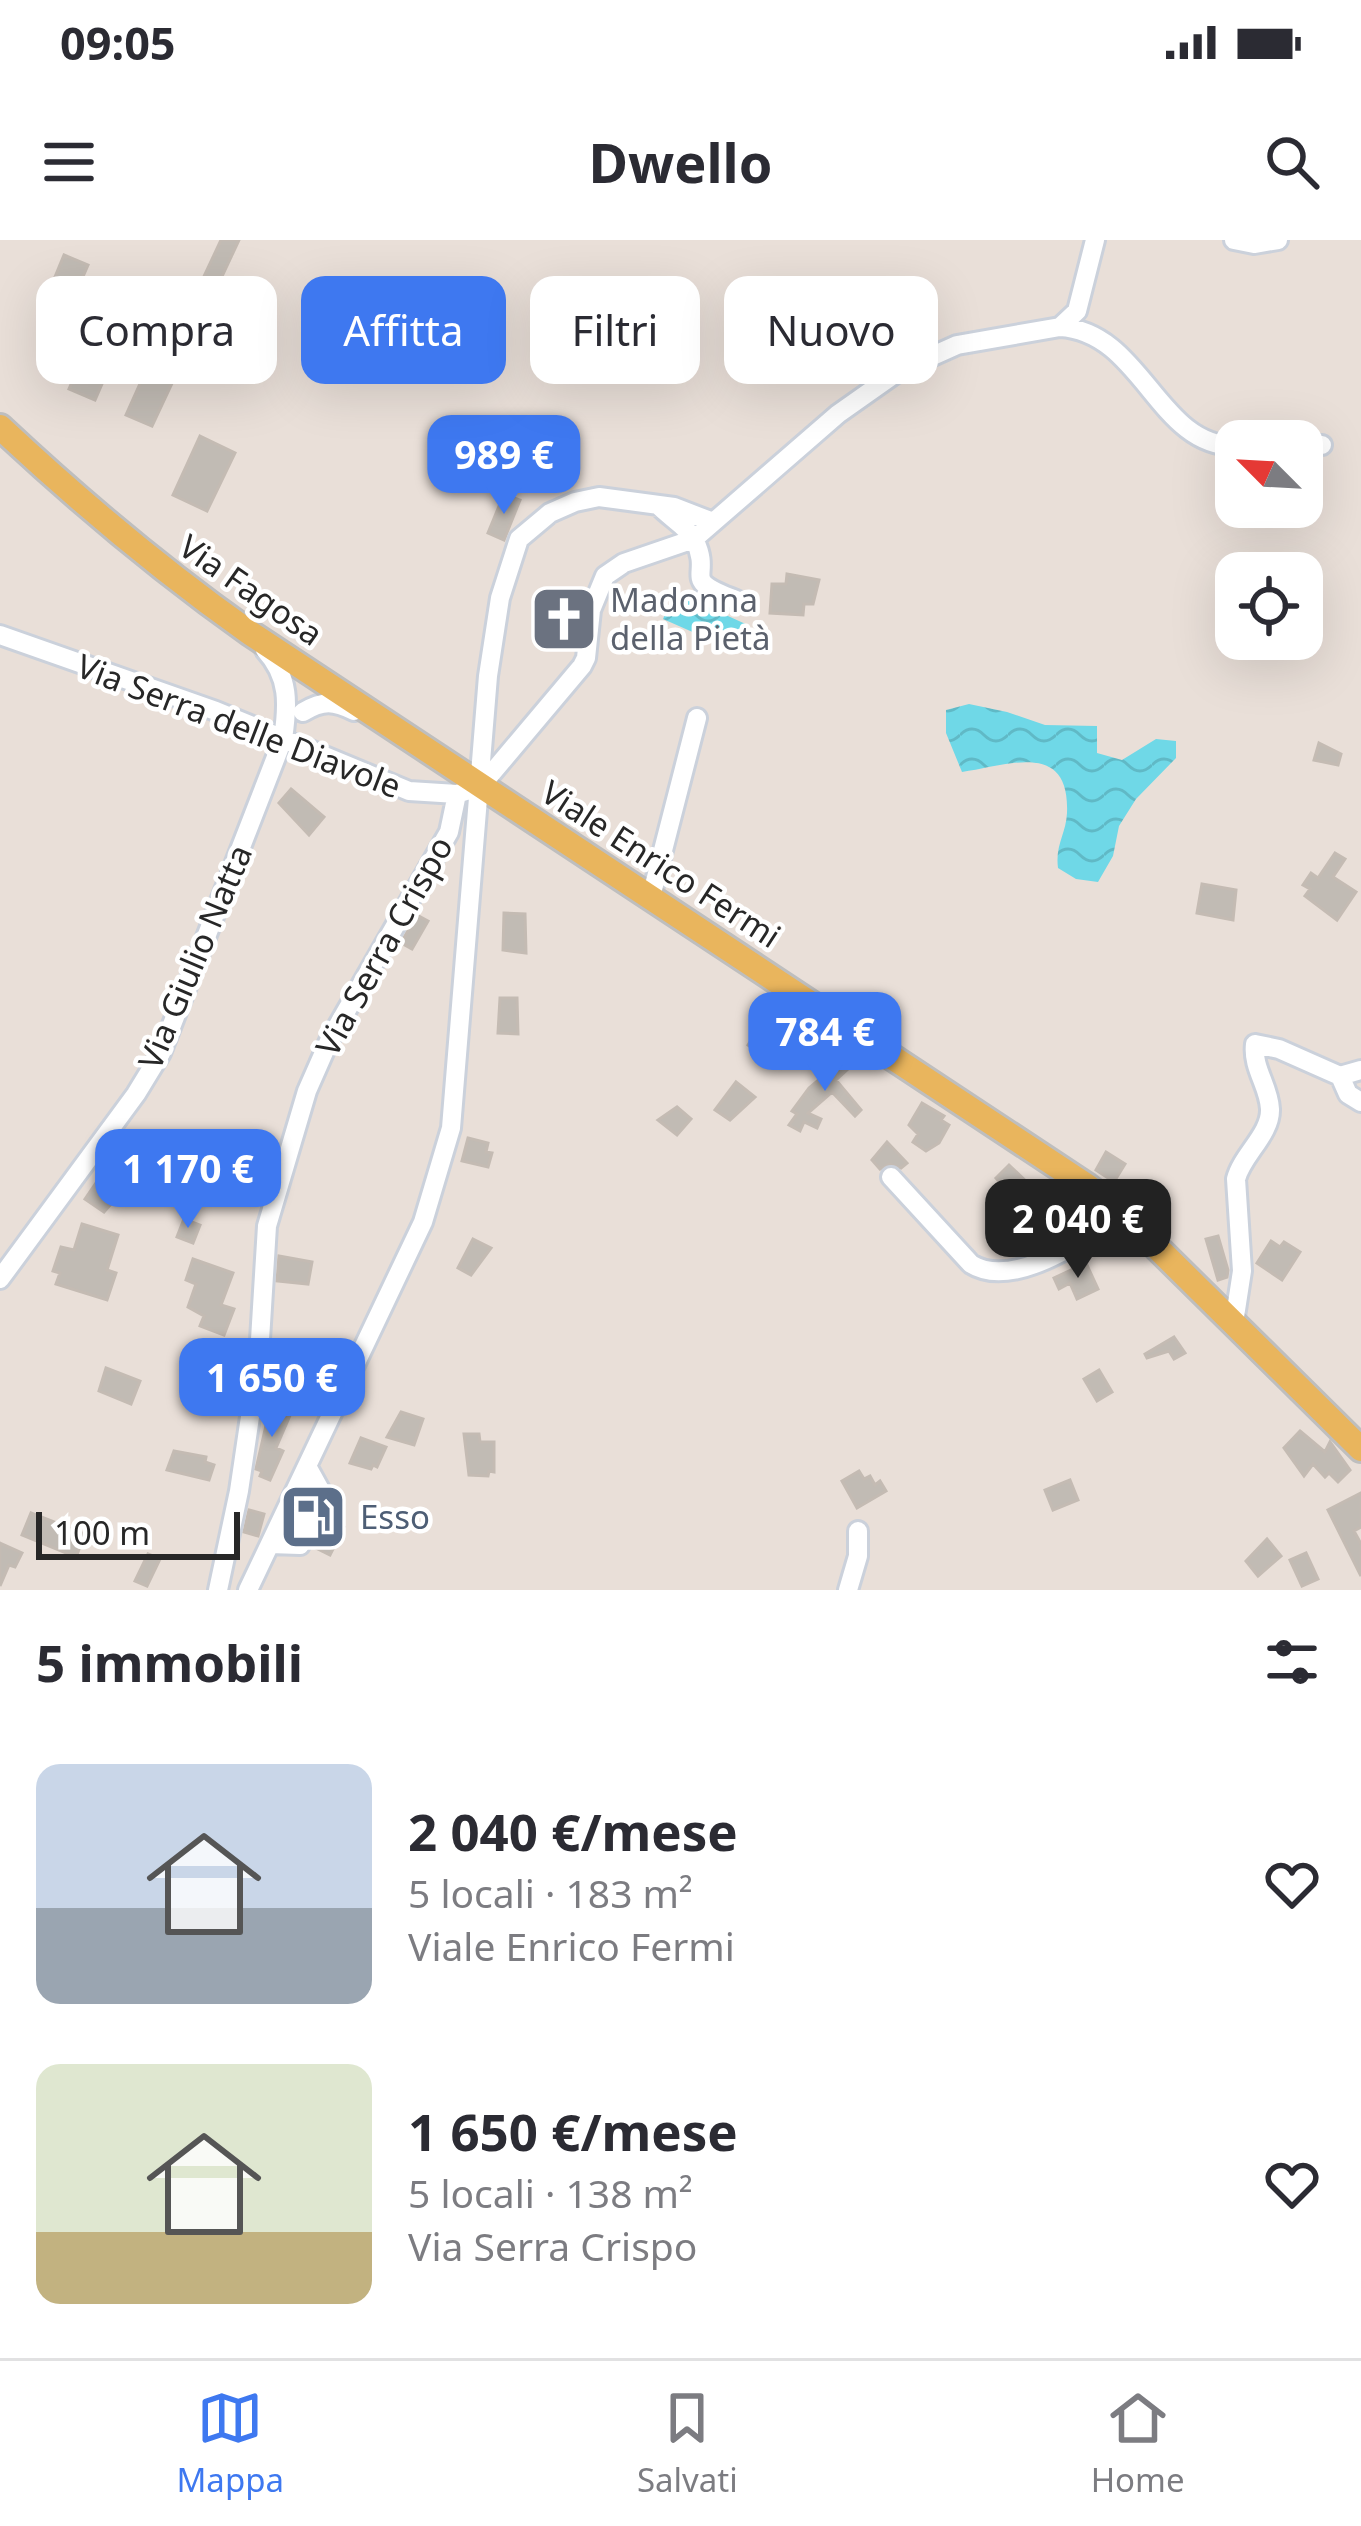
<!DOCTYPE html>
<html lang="it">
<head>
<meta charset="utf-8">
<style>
  body { margin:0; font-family:"Noto Sans",sans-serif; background:#f7f7f7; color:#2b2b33; height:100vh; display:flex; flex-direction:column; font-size:45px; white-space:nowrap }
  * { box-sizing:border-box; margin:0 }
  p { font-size:39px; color:#7c7c81 }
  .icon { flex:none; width:66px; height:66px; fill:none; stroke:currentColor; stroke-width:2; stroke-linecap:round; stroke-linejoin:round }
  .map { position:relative; height:1350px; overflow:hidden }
  .side { display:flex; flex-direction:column; background:#fff; flex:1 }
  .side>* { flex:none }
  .banner { position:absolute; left:36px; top:36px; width:1290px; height:108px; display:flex; gap:24px }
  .needle { width:78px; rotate:294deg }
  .buttons { position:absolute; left:1215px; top:180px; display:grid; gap:24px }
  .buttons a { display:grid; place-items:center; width:108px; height:108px; border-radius:24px; background:#fff; box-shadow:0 12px 48px #0002; font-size:60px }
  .scale { position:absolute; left:36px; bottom:30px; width:204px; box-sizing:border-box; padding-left:12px; border:6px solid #272727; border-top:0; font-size:33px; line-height:42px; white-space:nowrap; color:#272727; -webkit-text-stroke:9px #fff; paint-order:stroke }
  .price { position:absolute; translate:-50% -102px; padding:0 27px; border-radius:24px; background:#3e78f0; color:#fff; font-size:39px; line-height:78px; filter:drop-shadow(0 3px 6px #0008) }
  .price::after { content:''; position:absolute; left:50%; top:72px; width:36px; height:27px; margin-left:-18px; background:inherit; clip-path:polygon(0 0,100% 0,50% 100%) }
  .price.on { background:#222; color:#fff }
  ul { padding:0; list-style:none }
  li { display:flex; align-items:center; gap:36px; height:300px; padding:0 36px }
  li span { display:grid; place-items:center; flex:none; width:336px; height:240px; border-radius:24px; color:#555 }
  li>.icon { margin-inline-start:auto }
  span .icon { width:144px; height:144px; fill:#fffc; stroke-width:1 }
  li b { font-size:51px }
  h2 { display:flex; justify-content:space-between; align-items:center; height:144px; padding:0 36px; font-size:51px }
  .pill { padding:0 42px; border-radius:24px; background:#fff; box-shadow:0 12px 48px #0002; font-size:42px; line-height:108px }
  .pill.on { background:#3e78f0; color:#fff }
  .status { display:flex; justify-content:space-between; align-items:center; height:84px; padding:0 60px; background:#fff; direction:ltr }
  .status svg { height:33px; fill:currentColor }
  header { display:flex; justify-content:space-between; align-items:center; height:156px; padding:0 36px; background:#fff; font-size:54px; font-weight:700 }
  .tabs { display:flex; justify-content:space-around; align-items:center; height:168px; border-top:3px solid #e1e1e2; background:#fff; font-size:33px; color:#7c7c81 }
  .tabs a { display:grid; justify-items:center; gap:6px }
  .tabs .on { color:#3e78f0 }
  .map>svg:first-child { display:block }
  .water { fill:url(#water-waves) }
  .building { fill:#c1bbb4; stroke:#c4bbb3; stroke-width:3 }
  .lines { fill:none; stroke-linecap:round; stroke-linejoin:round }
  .minor-casing { stroke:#cbd1db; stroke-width:24 }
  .major-casing { stroke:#bebebe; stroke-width:30 }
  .minor { stroke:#fff; stroke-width:18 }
  .major { stroke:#e9b55d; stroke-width:24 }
  .labels { text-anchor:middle; stroke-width:9; stroke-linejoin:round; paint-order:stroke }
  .street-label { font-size:33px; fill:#272727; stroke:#fff }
  .worship-label { font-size:33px; fill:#5b616d; stroke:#fff; text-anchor:start }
  .service-label { font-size:33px; fill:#4e5e75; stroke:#fff; text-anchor:start }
</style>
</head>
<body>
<div class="status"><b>09:05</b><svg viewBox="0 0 49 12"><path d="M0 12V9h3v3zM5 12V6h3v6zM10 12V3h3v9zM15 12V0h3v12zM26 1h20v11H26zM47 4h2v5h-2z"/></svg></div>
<header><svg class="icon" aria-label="menu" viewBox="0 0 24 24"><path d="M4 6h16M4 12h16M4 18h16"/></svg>Dwello<svg class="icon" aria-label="search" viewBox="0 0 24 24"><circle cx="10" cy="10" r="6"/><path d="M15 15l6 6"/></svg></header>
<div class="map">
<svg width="1361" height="1350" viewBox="0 0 1361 1350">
  <defs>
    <pattern id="water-waves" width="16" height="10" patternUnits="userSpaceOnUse" patternTransform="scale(3)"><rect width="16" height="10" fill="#6fd8e7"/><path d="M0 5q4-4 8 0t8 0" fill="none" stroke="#60b9c6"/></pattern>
  </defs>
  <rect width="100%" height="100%" fill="#e9dfd8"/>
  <path class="water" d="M675,352L750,386L738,412L663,379Z
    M969,464L1007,472L1045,485L1097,486V513L1122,520L1156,499L1176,501V518L1136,559L1119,586L1113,616L1098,642L1076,639L1058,628C1055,605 1066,594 1067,573C1070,499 1007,526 962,532L946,493V470Z"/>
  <path class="building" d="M221,0H239L152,186L126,175L160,99L172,105Z
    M64,15L88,25L71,64L48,54Z
    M95,89L121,100L95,160L69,149Z
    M200,196L235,213L207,271L173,255Z
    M504,254L520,260L504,300L488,293Z
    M787,334L819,340L813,364H804L803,375L770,373L772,344H786Z
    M570,354L580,360L559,404L545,395Z
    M1319,503L1341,514L1338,525L1314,520Z
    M291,549L324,577L309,595L279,563Z
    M1335,613L1345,619L1333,637L1356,652L1337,680L1305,656L1310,649L1303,645L1311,633L1318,638Z
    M1202,644L1236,650L1233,680L1197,673Z
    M504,673L525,674L526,713L503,710Z
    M417,675L428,681L412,709L401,703Z
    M500,758H517L518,794L498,793Z
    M763,781L797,802L781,828L748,805Z
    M853,811L861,817L836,840L861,870L855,876L832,852L808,873L821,879L817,888L804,882L800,891L789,885L797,874L792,871L809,848Z
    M736,842L755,857L730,880L715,870Z
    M922,863L944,876L941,880L949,885L939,903L926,911L913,902L918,894L909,885Z
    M677,867L691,879L677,895L658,880Z
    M468,898L488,903L486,912L492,913L488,927L462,921Z
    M887,902L907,923L901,928L889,924L880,929L872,920Z
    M1106,912L1125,924L1114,942L1096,930Z
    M1009,925L1032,947L1015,960L996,938Z
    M102,934L124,949L104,972L85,959Z
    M1071,955L1074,957L1064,972L1078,987L1056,1000L1035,975L1043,969L1048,974Z
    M184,979L200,985L193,1003L177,997Z
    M82,984L118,995L107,1030L116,1033L107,1060L56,1044L60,1033L53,1031L61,1007L74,1010Z
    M1218,996L1228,1030L1227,1037L1218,1040L1206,999Z
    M473,999L491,1008L471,1035L458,1028Z
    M1271,1001L1280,1007L1284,1002L1300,1012L1282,1040L1257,1023Z
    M279,1016L312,1022L308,1044L277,1041Z
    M193,1019L233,1033L221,1065L234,1069L224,1095L200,1086L204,1076L188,1067L196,1044L186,1040Z
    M1086,1023L1098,1049L1077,1059L1070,1043L1059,1049L1054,1038Z
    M1174,1097L1185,1113L1174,1119L1169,1111L1147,1118L1145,1114Z
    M106,1128L140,1141L131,1164L99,1151Z
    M291,1129L331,1139L322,1163L268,1146L270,1132L287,1138Z
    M1099,1130L1112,1152L1097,1161L1084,1139Z
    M266,1163L291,1173L276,1208L283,1211L270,1240L260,1236L262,1231L256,1229L267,1181L263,1179Z
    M401,1172L423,1179L414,1205L387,1197Z
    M1300,1191L1325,1212L1330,1202L1350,1230L1338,1242L1329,1233L1325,1237L1313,1224L1304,1236L1284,1208Z
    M464,1194H479L480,1202H494V1232L489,1231L488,1236L469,1235Z
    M361,1198L386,1207L377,1227L373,1225L371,1229L350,1223Z
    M174,1211L206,1217L205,1222L214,1225L209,1240L167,1230Z
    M859,1231L864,1239L870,1236L875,1245L880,1241L886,1251L857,1268L842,1241Z
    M1070,1240L1078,1260L1053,1270L1045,1250Z
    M1361,1253V1287L1354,1291L1361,1304V1336L1328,1270Z
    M249,1270L264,1274L258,1296L244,1292Z
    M31,1273L85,1294L76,1317L22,1295Z
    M327,1279L344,1287L330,1315L314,1307Z
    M1267,1299L1281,1316L1258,1336L1246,1321Z
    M0,1303L22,1313L15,1327L9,1325L0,1346Z
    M1306,1313L1318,1339L1302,1346L1290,1320Z
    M148,1314L160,1319L147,1346L135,1341Z"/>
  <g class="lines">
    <g class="minor-casing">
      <path id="minor" d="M1234,0L1254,4L1278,0
        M1060,87C1143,92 1157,207 1236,206
        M1302,205H1322
        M658,265C670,278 687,286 695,301C713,339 678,338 736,360
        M0,395L216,471L409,551L457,554L481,546L582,426L586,418L591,370L605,336L624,323L694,299L838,174L899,131L957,105L1060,87L1077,71L1095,0
        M303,472C323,460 334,461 354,471
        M651,657L697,478
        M1340,836L1348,854L1361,862
        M891,937L971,1024C1014,1051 1087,997 1124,975
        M0,1039L136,854L161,813L283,499C288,465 290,437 265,410
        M1234,1083L1242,1031L1236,939C1242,915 1271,894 1270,869C1269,846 1252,828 1255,804L1279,809L1340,836L1361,830
        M270,1304L300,1305L323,1255L307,1226
        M218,1350L239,1251L259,1116L267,986L286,922L307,851L329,801L449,592L457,554
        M248,1350L423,982L451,888L488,436L500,358L519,299L550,273L575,262L599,257L674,267L713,282
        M848,1350L858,1316V1291"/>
    </g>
    <g class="major-casing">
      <path id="major" d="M0,187C80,262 161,330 250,393L1087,946L1124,975L1361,1209"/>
    </g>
    <use href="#minor" class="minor"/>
    <use href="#major" class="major"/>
  </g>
  <defs>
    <g id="church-square" transform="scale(3.45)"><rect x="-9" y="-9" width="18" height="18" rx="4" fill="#6b7280" stroke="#fff"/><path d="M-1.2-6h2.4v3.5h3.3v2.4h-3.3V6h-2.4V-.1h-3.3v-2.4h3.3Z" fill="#fff"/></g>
    <g id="fuel-square" transform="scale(3.45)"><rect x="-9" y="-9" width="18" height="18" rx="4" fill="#5c6f8a" stroke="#fff"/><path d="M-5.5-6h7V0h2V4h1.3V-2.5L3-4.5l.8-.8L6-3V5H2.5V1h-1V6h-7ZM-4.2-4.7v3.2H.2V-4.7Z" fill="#fff"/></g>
  </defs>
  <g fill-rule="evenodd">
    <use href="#church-square" x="564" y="379"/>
    <use href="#fuel-square" x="313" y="1277"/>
  </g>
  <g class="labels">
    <g class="street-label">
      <text transform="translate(251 350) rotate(35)" y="12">Via Fagosa</text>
      <text transform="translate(239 486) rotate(21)" y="12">Via Serra delle Diavole</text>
      <text transform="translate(661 624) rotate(33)" y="12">Viale Enrico Fermi</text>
      <text transform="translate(384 706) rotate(-61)" y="12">Via Serra Crispo</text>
      <text transform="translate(195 717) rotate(-67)" y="12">Via Giulio Natta</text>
    </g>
    <g class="worship-label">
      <text x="610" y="372">Madonna<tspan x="610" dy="38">della Pietà</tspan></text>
    </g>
    <g class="service-label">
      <text x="360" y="1289">Esso</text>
    </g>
  </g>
</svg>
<div class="buttons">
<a><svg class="needle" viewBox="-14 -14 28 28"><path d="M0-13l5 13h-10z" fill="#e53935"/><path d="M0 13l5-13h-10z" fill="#7c7c81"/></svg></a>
<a><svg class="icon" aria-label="locate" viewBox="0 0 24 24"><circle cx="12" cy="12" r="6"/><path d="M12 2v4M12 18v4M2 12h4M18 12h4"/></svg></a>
</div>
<div class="scale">100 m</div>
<b class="price" style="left:504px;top:277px">989 €</b>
<b class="price" style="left:825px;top:854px">784 €</b>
<b class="price" style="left:188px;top:991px">1 170 €</b>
<b class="price on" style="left:1078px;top:1041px">2 040 €</b>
<b class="price" style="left:272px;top:1200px">1 650 €</b>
<div class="banner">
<a class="pill">Compra</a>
<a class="pill on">Affitta</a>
<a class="pill">Filtri</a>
<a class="pill">Nuovo</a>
</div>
</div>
<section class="side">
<h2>5 immobili<svg class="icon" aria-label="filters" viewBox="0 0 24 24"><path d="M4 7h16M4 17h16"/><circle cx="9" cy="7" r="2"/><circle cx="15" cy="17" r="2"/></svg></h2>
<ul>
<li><span style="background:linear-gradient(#c9d6e8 60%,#9aa5b1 0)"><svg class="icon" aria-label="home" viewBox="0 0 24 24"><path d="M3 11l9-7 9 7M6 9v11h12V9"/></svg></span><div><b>2 040 €/mese</b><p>5 locali · 183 m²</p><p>Viale Enrico Fermi</p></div><svg class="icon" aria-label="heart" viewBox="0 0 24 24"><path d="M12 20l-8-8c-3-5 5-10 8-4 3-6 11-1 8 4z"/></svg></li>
<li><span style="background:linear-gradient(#dfe7d0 70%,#c2b280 0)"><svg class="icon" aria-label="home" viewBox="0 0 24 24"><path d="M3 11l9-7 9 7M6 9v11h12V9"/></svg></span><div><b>1 650 €/mese</b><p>5 locali · 138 m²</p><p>Via Serra Crispo</p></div><svg class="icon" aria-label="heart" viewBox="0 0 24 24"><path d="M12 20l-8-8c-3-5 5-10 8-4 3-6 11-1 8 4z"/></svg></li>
</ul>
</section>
<nav class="tabs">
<a class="on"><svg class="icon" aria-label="map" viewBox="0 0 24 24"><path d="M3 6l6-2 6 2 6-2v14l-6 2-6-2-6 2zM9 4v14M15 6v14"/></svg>Mappa</a>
<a><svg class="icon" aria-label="saved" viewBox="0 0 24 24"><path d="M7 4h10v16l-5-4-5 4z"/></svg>Salvati</a>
<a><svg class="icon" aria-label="home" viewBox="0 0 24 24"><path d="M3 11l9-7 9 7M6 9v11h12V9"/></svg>Home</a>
</nav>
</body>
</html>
